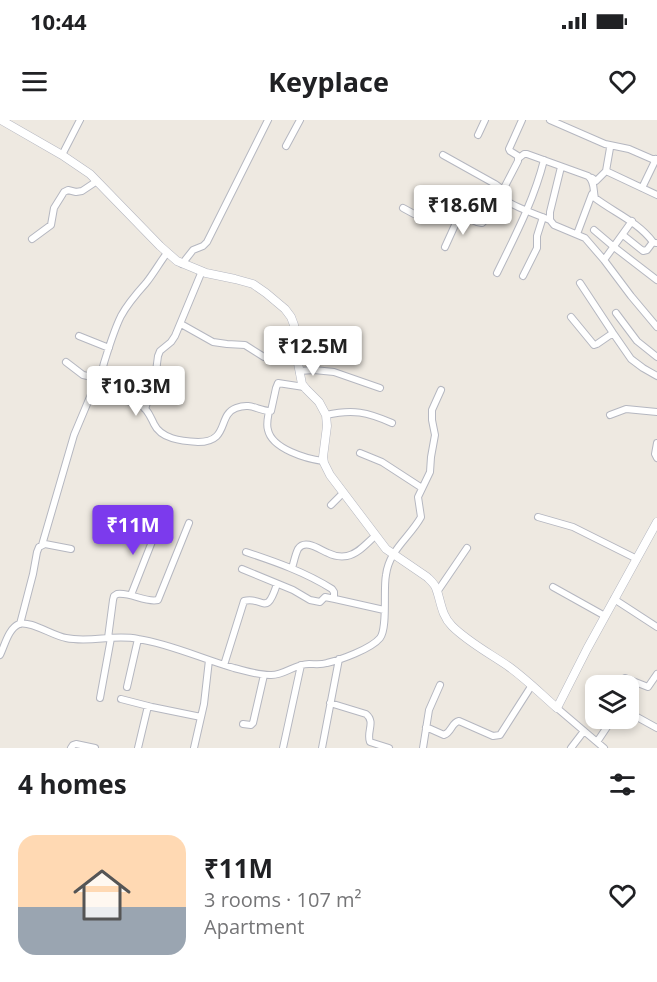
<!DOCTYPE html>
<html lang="en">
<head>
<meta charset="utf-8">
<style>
  body { margin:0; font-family:"Open Sans",sans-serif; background:#f2f2f2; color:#202124; height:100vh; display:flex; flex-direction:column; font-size:22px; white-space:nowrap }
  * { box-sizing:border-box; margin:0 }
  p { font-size:20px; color:#757577 }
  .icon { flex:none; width:33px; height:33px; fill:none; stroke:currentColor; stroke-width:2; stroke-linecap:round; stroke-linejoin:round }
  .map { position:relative; height:628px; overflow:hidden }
  .sheet { display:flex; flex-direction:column; background:#fff; flex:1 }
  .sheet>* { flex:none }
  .controls { position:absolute; left:585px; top:555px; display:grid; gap:12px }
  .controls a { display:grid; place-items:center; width:54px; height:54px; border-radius:12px; background:#fff; box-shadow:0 3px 9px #0003; font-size:30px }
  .price { position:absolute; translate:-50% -51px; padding:0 14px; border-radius:6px; background:#fff; color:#222; font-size:20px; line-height:39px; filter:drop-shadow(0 2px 3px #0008) }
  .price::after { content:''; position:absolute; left:50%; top:36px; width:18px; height:14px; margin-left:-9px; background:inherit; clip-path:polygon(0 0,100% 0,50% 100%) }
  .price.selected { background:#7c3aed; color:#fff }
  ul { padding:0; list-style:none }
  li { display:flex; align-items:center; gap:18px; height:150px; padding:0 18px }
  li+li { border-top:2px solid #e0e0e0 }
  li span { display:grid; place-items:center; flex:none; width:168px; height:120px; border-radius:18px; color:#555 }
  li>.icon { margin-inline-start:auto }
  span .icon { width:72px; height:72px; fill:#fffc; stroke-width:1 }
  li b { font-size:26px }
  h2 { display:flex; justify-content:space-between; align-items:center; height:72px; padding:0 18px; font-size:26px }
  .status { display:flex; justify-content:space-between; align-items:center; height:42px; padding:0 30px; background:#fff; direction:ltr }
  .status svg { height:16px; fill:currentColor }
  header { display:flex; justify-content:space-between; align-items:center; height:78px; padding:0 18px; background:#fff; font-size:27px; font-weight:700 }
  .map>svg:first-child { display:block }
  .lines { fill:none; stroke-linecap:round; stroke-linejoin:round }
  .minor-casing { stroke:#b5b7c0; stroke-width:8 }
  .tertiary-casing { stroke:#b5b7c0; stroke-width:9 }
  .minor { stroke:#fff; stroke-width:6 }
  .tertiary { stroke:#fff; stroke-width:8 }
</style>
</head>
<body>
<div class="status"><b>10:44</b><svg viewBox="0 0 49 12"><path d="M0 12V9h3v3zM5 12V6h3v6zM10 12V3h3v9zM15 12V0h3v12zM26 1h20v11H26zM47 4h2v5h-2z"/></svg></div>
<header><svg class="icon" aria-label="menu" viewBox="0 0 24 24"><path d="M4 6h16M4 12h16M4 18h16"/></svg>Keyplace<svg class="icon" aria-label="heart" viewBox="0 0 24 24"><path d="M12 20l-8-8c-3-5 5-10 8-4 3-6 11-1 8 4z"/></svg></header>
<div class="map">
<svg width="657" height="628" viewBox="0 0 657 628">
  <rect width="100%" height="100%" fill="#eee9e1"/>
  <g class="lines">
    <g class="minor-casing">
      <path id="minor" d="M522,0L509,29L510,31L518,36V41L503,70C503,74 503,76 506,80C512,86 540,96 550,100
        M550,0L605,24L629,29L652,39H657
        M478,15L485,0
        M286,26L300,0
        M62,35L80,0
        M443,35L495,64L503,70
        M519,38L524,34H527L588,56C595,61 593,71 595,78C615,93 638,102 653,122
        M561,47L550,92V100L554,105L585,118L604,140L631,176L657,207
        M606,51L657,75
        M592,58L596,61L606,51L610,28
        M642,68L656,39
        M403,88L414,94H416L426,82H431L477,102L482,103L506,80
        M594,110L614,127L657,160
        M577,114L592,74
        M623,115L643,131L647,130L653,122L656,123
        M32,119L51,105L54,88L64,72L68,70L76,72L82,71L97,61
        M445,127L460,94
        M167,133C160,142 154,153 146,163C137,173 128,183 121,196C114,210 109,227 104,243C102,251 98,263 103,270C110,282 130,279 141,285C148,290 150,296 154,304C161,319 181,321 198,322C230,322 217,295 236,288C252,282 257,291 271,291L276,268L278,263L304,267
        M604,140L632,101
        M182,144L193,130L203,126L207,122L268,0
        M497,153C515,116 534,80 544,40
        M523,156L537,128V116L543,97
        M580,163L613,213L631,239L643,248L657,256
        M616,193L637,221L657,237
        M571,197L594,225L597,224L613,213
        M181,204L213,222L227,224L245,225L264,237L269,238L284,236L297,240
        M79,216L109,228
        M66,242L83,255L101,259
        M299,251L314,250L334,252L380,268
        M145,289L155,259L158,236L160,231L171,222L175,216L202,151
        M269,291C268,297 266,304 268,310C272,329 307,339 323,341
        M326,295C353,289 367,292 392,303
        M610,295L626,289L657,292
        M657,323L655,334L657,338
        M360,333L382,342L422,368
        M331,385L343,373
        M538,397L573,407L637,439
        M129,400L151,408L154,412L155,414L131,475
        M42,425L74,315L95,265L91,258
        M246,432C276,442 305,452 332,469L334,472V477L335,479L384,490
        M292,448C294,442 295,435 298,429C305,418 320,430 328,433C334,436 341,437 347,436C358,434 367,423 375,416
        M242,449L293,470L310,480L320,482L325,477L335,479
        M553,467L605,496
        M437,472L467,428
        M614,479L657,507
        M20,504L33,454L37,432L39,427L45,424L71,429
        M108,518L113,480L114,476L117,474C131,472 145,483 158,480L189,403
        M0,535C5,525 8,509 19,504C30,500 53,516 66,518C90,523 114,514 138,519C171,524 202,539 234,548C246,551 258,555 270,555C284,556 294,544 309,544C315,544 321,545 327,543C340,540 371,529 380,518C388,508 383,469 386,455C389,430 410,417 421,397L418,377L430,352L431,337L435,315L432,300V290L441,270
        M224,545L244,481C264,476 266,498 277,464
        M619,566L622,560L625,558L648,567L657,554
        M127,567L138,519
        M100,578L111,518
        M121,579L152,587L201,597
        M330,583L366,594C376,602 366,612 370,622L389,628
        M557,588L604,628
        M628,592L657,608
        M243,604L251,605L253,603L264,555
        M426,607L444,615C452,612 451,603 459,601L493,616L500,615L532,565
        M597,622L613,598
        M71,628L73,625L76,624L95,628
        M138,628L148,586
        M194,628L204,584L209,540
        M283,628L301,545
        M322,628L339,539
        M423,628L429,590L440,565
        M571,628L584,611"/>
    </g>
    <g class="tertiary-casing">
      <path id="tertiary" d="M1,0L62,35L90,54L160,126L177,141L206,153L235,159L253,164L266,173L285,189L291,197L294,205L296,233L302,264L306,269L319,282L326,295L327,306L323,337L324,343L330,355L386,429L427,457C430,460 434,463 436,468C441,481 441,495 452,506C468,522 489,533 508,546C526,559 541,574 557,588L587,529L657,402"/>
    </g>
    <use href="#minor" class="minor"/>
    <use href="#tertiary" class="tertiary"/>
  </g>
</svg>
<div class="controls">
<a><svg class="icon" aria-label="layers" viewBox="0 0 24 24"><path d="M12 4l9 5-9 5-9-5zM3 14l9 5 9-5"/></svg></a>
</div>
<b class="price" style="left:463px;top:116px">₹18.6M</b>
<b class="price" style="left:313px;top:257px">₹12.5M</b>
<b class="price" style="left:136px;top:297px">₹10.3M</b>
<b class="price selected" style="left:133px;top:436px">₹11M</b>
</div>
<section class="sheet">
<h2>4 homes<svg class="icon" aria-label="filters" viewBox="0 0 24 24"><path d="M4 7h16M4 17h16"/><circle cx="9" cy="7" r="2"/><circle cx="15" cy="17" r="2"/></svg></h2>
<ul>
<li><span style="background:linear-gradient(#ffd9b3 60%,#9aa5b1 0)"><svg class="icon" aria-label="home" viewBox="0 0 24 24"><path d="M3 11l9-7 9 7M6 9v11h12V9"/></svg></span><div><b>₹11M</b><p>3 rooms · 107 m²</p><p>Apartment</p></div><svg class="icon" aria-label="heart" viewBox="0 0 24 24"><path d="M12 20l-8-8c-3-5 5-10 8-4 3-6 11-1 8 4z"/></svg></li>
</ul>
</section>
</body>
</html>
